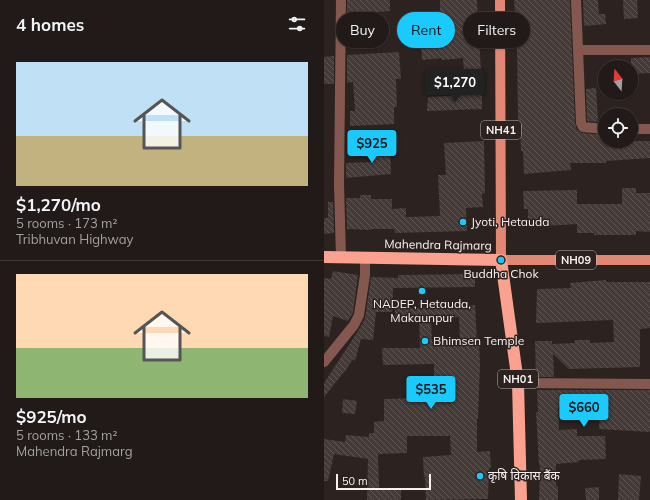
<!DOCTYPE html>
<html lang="en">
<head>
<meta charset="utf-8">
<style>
  body { margin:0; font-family:Mulish,"Noto Sans Devanagari",sans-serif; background:#292322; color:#f1f3f6; height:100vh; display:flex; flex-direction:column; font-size:15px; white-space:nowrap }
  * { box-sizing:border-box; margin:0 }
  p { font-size:13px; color:#a2a1a2 }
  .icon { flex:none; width:22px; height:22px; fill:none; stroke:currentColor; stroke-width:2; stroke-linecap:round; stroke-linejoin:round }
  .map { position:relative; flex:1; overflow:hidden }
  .drawer { display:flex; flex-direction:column; background:#211a19; width:324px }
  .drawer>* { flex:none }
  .top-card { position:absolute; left:12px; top:12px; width:254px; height:36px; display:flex; gap:8px }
  .needle { width:26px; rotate:343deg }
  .buttons { position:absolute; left:274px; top:60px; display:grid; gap:8px }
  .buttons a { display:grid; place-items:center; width:40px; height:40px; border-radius:50%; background:#211a19; box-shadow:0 1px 3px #0004,0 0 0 1px #3e3838; font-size:20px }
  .scale { position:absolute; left:12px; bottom:10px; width:95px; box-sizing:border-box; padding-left:4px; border:2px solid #f8f1f0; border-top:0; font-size:11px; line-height:14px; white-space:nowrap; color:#f8f1f0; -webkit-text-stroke:3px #2c2321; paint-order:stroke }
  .price { position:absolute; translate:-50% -34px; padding:0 9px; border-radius:4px; background:#1acafc; color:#111; font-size:13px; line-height:26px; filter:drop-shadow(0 1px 2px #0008) }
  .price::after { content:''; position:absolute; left:50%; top:24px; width:12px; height:9px; margin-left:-6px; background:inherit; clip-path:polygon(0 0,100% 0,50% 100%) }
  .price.current { background:#222; color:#fff }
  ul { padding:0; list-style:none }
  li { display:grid; align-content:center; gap:8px; height:212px; padding:0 16px }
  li+li { border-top:1px solid #3e3838 }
  li span { display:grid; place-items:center; height:124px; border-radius:0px; color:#555 }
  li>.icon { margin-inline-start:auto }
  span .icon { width:72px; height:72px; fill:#fffc; stroke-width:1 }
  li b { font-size:17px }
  h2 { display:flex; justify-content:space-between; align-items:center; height:48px; padding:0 16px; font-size:17px }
  .chip { padding:0 14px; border-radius:18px; background:#211a19; box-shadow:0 1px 3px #0004,0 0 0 1px #3e3838; font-size:14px; line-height:36px }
  .chip.current { background:#1acafc; color:#111 }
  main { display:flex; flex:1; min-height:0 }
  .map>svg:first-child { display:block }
  .building { fill:url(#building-back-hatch); fill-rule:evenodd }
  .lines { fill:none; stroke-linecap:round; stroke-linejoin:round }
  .street { stroke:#84584e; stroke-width:10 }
  .primary { stroke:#e28774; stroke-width:10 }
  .highway { stroke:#faa28f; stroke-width:12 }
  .poi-dot { fill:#1acafc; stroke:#2c2321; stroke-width:1.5 }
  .labels { text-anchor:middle; stroke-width:3; stroke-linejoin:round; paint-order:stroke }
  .shield { fill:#2c2321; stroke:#bbb3b2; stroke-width:1 }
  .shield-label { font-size:11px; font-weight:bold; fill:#f8f1f0 }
  .poi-label { font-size:12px; fill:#f8f1f0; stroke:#2c2321; text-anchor:start }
  .street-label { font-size:12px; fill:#f8f1f0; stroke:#2c2321 }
</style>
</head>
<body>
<main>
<section class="drawer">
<h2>4 homes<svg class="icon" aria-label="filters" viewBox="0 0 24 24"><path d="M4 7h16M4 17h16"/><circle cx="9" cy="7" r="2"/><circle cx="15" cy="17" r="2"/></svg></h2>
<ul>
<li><span style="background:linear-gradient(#bfe0f5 60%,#c2b280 0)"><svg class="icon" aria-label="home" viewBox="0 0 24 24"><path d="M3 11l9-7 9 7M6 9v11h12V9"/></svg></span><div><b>$1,270/mo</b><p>5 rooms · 173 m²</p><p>Tribhuvan Highway</p></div></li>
<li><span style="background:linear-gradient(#ffd9b3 60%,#8fb573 0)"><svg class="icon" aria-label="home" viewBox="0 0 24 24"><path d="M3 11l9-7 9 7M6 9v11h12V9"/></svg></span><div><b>$925/mo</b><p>5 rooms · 133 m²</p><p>Mahendra Rajmarg</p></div></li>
</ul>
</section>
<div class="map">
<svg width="326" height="500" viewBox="0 0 326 500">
  <defs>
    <pattern id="building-back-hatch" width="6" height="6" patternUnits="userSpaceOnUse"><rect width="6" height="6" fill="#443a38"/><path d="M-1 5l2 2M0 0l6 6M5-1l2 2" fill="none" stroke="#605755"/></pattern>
  </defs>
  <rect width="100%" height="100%" fill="#2c2321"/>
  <path class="building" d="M23,0H66V11L44,13L45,29L23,32Z
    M116,0H153L157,72L140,73L139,58L118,60V58L98,60L97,36H93L92,23L103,22L102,12L116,11Z
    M190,0H246L251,123L253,130L258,133L280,135V141H326V158L282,161V163H246L247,170L200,174L199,151H197L196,121L194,122L193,47L194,35L193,14H191Z
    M259,0H274L275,14H281L282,24L260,26Z
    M299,0H313L314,18L300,19Z
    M75,52L77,79H72L73,107H70V124L26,126V111H31L29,82L23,83V55Z
    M10,56V84H0V57Z
    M326,57V73L307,74V58Z
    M272,88L274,122L263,121L262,89Z
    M158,94V109L103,111L104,97Z
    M160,141L161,193L158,194L159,207L142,208L143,231L71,233L70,229H47V230L23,229L22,198H36V195H47V199H68V209L82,208V217L116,216L114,175H122L120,143Z
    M66,143L67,174L22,178V163L51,162L49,145Z
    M298,188H312V193H326V232L312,231V235H270V233H253V224L204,227V209H200L199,191L253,190V204H298Z
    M4,202H9L10,233L0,234V218H4Z
    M9,271L34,275L29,313L24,321L9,316L5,337L0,336V278L7,279Z
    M151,274V287L69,288L68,312H52L49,340L37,339L31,361L29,359L20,373V372L0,397V383L36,328L41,318L47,277L74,278V275Z
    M282,280V282H326V328L316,329V367L245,369L229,354L230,377H212L211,341H228V344L251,343V340H266V343L290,342L289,320L212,323L213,289L247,288L246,283Z
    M151,305L153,341H155L156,365L154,419H153V452L166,451L167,468H165L164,499L102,500L101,477H100L99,457L127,455L126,436H83V453L54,454L55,488L77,489V500H43L44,459L10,454L4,481H0V439L21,442L22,435L45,437V433H50V422L60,421V399L103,398V389L110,390V364L59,365L58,348H96L95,319L72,320L71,309ZM135,317L136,341L108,342L107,319Z
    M213,390H326V432L275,429L276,409H261V406L234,407L235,430L253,429V436H281L282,459L255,460V462L232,464V486H234V500H215L216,465H215L212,412H214Z
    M19,399L33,401L31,414L18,413Z
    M295,474L317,476L315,500H294Z
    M275,487V500H262L261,488Z"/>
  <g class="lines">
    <path class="street" d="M17,0L15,184L17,257
      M252,0L257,123L259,127L281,129
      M254,50H326
      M307,129H326
      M0,362L30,325L35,315L41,275V257
      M194,383L326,384"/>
    <path class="primary" d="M176,0L177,260H326"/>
    <path class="highway" d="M0,257L177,260L194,383L197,500"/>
  </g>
  <g class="poi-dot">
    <circle cx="139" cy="222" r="4"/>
    <circle cx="177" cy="260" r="4"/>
    <circle cx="98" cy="291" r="4"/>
    <circle cx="101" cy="341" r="4"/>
    <circle cx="156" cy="476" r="4"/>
  </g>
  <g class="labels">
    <g class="shield">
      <rect x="157" y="121" width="40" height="18" rx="3"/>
      <rect x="232" y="251" width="40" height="18" rx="3"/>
      <rect x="174" y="370" width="40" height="18" rx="3"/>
    </g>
    <g class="shield-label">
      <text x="177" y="134">NH41</text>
      <text x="252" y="264">NH09</text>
      <text x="194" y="383">NH01</text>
    </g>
    <g class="poi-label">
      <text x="147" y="226">Jyoti, Hetauda</text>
      <text x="177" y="278" text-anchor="middle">Buddha Chok</text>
      <text x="98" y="308" text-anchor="middle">NADEP, Hetauda,<tspan x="98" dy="14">Makaunpur</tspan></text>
      <text x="109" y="345">Bhimsen Temple</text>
      <text x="164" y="480">कृषि विकास बैंक</text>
    </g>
    <g class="street-label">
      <text transform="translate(114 245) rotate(1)" y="4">Mahendra Rajmarg</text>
    </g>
  </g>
</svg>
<div class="buttons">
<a><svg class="needle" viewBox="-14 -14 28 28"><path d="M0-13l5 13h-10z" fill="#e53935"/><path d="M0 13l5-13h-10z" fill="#a2a1a2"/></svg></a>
<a><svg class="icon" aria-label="locate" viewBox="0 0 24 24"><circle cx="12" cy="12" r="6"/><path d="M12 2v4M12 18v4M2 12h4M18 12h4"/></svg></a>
</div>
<div class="scale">50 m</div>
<b class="price current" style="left:131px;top:103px">$1,270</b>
<b class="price" style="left:48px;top:164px">$925</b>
<b class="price" style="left:107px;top:410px">$535</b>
<b class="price" style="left:260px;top:428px">$660</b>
<div class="top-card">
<a class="chip">Buy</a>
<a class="chip current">Rent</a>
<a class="chip">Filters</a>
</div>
</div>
</main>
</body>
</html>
